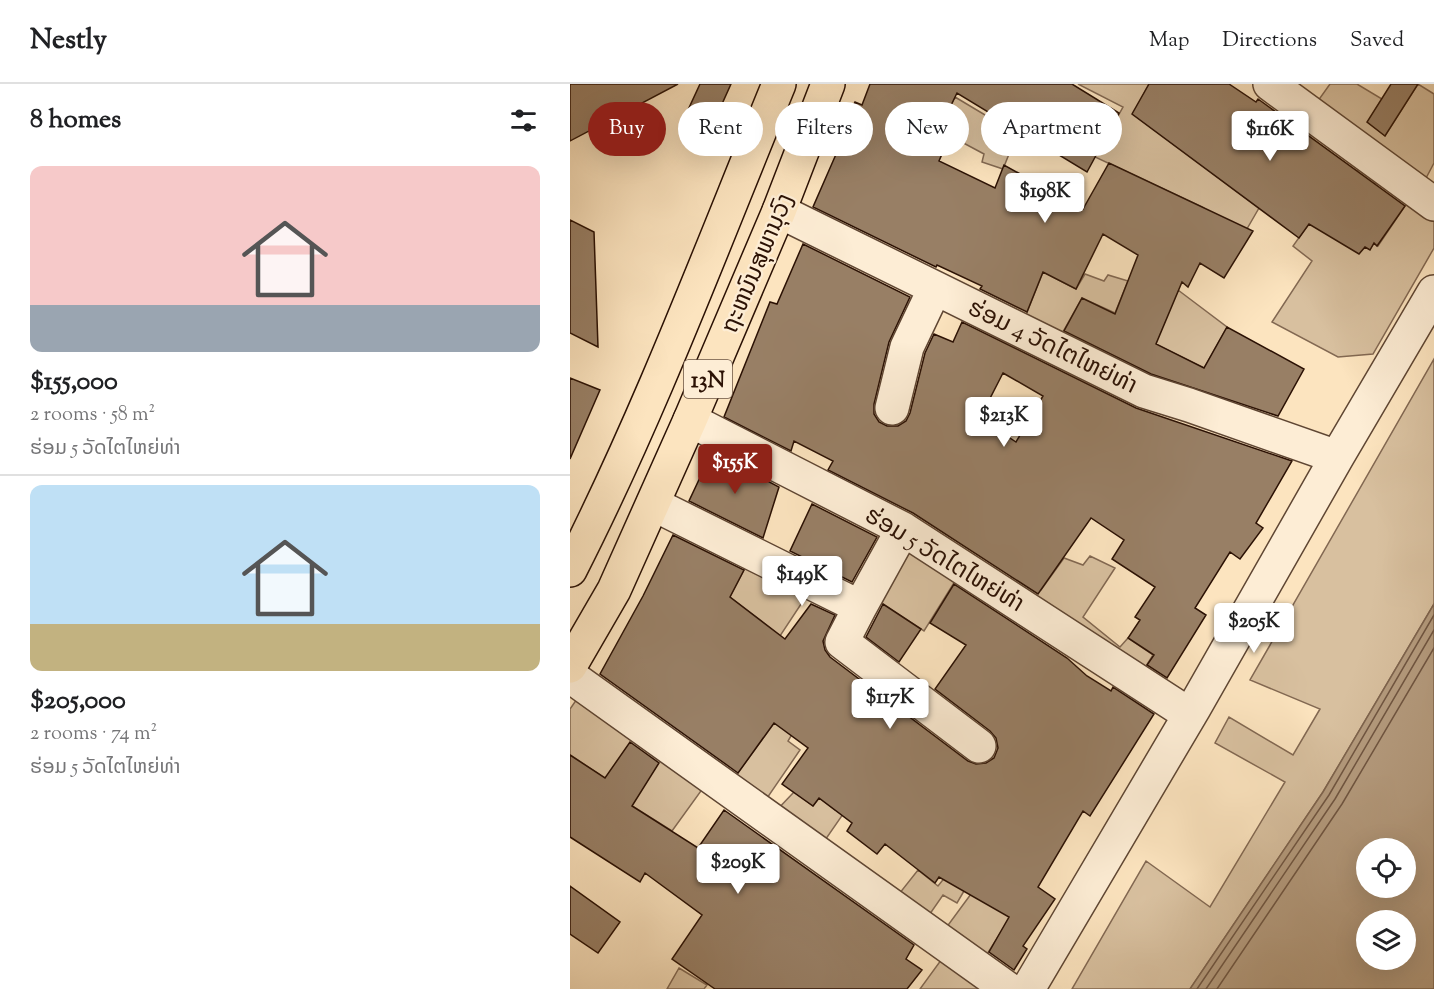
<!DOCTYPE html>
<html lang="en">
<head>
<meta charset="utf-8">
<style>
  body { margin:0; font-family:"Sorts Mill Goudy","Noto Sans Lao",serif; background:#f2f2f2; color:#202124; height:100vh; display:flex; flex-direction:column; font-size:22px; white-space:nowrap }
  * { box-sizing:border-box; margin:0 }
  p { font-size:20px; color:#757577 }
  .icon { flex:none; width:33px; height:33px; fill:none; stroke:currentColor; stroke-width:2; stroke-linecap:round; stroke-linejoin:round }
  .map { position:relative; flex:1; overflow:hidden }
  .sheet { display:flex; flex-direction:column; background:#fff; width:570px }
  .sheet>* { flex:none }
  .guide { position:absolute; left:18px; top:18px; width:570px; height:54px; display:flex; gap:12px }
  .fabs { position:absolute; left:786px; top:754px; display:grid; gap:12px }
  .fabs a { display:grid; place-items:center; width:60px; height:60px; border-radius:50%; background:#fff; box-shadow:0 6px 24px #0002; font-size:30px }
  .price { position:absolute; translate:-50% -51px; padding:0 14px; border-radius:6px; background:#fff; color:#222; font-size:20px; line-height:39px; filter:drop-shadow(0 2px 3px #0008) }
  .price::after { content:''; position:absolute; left:50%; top:36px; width:18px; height:14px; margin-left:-9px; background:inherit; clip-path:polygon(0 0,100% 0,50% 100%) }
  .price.selected { background:#8f2418; color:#fff }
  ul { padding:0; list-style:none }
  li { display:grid; align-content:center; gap:12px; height:318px; padding:0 30px }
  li+li { border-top:2px solid #e0e0e0 }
  li span { display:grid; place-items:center; height:186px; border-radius:12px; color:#555 }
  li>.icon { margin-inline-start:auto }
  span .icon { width:108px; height:108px; fill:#fffc; stroke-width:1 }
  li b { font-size:26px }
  h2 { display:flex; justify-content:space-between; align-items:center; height:72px; padding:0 30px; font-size:26px }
  .pill { padding:0 21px; border-radius:27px; background:#fff; box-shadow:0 6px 24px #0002; font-size:21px; line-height:54px }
  .pill.selected { background:#8f2418; color:#fff }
  header { display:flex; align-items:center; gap:36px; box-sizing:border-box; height:84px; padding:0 30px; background:#fff; border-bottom:2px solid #e0e0e0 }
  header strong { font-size:28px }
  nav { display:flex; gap:33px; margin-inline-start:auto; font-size:21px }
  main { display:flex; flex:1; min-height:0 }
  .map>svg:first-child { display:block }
  .green { fill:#d8c09f; stroke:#826852; stroke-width:1.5 }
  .water { fill:#b59c7f; stroke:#7e644e; stroke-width:1.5; fill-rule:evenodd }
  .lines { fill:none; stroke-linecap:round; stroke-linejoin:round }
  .shore { stroke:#705642; stroke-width:1.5 }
  .building { fill:#987f65; stroke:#2b1104; stroke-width:1.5; fill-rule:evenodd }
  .minor-casing { stroke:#5f4633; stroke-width:36 }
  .highway-casing { stroke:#2b1104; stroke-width:36 }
  .minor { stroke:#fdedd5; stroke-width:33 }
  .highway { stroke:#fce4bf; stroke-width:33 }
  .labels { text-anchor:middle; stroke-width:4.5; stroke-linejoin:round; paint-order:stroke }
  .shield { fill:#fdedd5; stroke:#6a5343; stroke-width:1.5 }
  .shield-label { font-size:22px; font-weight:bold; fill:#2b1104 }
  .street-label { font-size:24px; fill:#2b1104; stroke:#fdedd5 }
</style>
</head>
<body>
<header>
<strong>Nestly</strong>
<nav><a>Map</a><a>Directions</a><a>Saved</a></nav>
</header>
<main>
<section class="sheet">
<h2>8 homes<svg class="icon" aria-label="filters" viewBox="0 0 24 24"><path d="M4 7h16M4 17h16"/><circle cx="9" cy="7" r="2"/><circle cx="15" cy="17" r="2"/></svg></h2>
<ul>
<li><span style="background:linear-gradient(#f6c9c9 75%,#9aa5b1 0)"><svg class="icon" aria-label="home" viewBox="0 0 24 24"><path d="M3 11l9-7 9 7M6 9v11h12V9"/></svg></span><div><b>$155,000</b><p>2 rooms · 58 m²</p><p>ຮ່ອມ 5 ວັດໄຕໄຫຍ່ທ່າ</p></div></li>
<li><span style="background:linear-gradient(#bfe0f5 75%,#c2b280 0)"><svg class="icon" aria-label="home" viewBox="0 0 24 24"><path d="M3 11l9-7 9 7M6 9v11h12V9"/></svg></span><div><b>$205,000</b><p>2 rooms · 74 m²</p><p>ຮ່ອມ 5 ວັດໄຕໄຫຍ່ທ່າ</p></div></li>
</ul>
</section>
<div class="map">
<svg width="864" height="905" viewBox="0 0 864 905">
  <rect width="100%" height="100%" fill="#fce4bf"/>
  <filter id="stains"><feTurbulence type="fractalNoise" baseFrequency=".00333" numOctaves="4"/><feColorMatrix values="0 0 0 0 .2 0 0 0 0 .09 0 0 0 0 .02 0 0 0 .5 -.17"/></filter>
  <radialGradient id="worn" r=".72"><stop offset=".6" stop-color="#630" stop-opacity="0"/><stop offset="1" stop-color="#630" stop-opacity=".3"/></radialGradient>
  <path class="green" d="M508,0H579L563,30L689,124L674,150L632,123L525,73L553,23Z
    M760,0H787L812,15L798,38L815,52L848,0L864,10V79L855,96L745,21Z
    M385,13L447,50L433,85L412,78L414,70L369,46Z
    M790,82L806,98L776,140L795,163L800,165L804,159L808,162L839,116L864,131V164L803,270L768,273L702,238L742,177L723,162L755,117L763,122Z
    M473,188L506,205L515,190L534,197L538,191L558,197L545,229L512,214L490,253L454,236Z
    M608,206L657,243L634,284L585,260Z
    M864,275V520L753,708L620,905H502L576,777L640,823L715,698L645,659L659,633L723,671L750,625L680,596Z
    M332,462L387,494L354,547L303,514Z
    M520,472L545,484L513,533L550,563L558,554L583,571L573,587L438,500L446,486L471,506L494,474L513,481Z
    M180,474L241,505L210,552L160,513Z
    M9,612L136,700L102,747L59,720L29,690L0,671V625Z
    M215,624L232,633L218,657L230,666L193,720L162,697Z
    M280,704L287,710L251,762L205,728L224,708L243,722L249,714L265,726Z
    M389,776L394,807L387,819L373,811L355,837L325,815L348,786L368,802Z
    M462,799L414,875L373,848L401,810Z
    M374,872L419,905H350Z
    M109,884L137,901L134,905H97Z"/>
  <path class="water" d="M864,520V905H620L753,708ZM796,765H836V804H796ZM796,837H836V876H796Z"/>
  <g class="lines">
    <path class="shore" d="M627,905L759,711L864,531
      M636,905L765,715L864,546
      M647,905L772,720L864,564"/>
  </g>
  <path class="building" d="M0,0H108L0,57Z
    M130,0H161L143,40L118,26Z
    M300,0H502L549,29L517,88L387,9L369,46L380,52L369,77L425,104L434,81L513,125L539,79L683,147L654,194L630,179L618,203L612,198L586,260L634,284L657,243L734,285L708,332L581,290L494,247L512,214L545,230L568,171L533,150L506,205L473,188L457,228L410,205L412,202L367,181L366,183L243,123L267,68L262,66L285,18L292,21Z
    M579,0H659L686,18L688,15L835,122L807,162L804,159L800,166L795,163L789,170L739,140L729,154L562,30Z
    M821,0H848L815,52L797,38Z
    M0,136L24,148L28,263L0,249Z
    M233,160L340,213L319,258L304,320V330L309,338L317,342H328L336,337L340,329L355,269L364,250L383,258L392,238L566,324L722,377L686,439L693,444L670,475L660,468L625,524L636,531L597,594L577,581L584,571L558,554L570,536L565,533L585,503L542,475L554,456L521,434L468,510L343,429L258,386L263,377L224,357L221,367L154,333L200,218L207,220ZM433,289L473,312L446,358L410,334Z
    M0,294L30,306L0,375Z
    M142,368L209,403L193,454L119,417Z
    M242,420L307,453L282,498L220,467Z
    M103,451L174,486L160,513L215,555L241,520L265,531L253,557L255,566L260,573L398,677L406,680L416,679L424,674L428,664L426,654L420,647L365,605L396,561L360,539L384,500L497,574L517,592L541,607L543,603L584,630L520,732L513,727L468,803L485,815L453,862L457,865L444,886L419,868L439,833L369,793L365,799L315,760L307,770L277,747L282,739L249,714L243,722L212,700L238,664L204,639L168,689L30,590L73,512Z
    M313,520L351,545L329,578L296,553Z
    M60,658L89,679L62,722L128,764L154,726L344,861L336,875L352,886L337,905H145L102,875L132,831L75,789L70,798L0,753V671L35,694Z
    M0,802L50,838L28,869L0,850Z"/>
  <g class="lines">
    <g class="minor-casing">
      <path id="minor" d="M700,0L864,120
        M209,127L574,307L619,321L767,373
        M322,324L337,263L365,204
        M120,336L333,445L620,631
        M83,420L290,523L333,445
        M290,523L272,558L409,662
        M0,592L438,905
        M458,905L624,624L767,373L864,208"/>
    </g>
    <g class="highway-casing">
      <path id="highway" d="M0,486C80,329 142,163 209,0
        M0,582L44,506L120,336L209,127L258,0"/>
    </g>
    <use href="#minor" class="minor"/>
    <use href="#highway" class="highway"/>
  </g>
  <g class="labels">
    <rect class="shield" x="114" y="276" width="48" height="38" rx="4.5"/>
    <g class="shield-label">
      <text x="138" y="303">13N</text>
    </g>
    <g class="street-label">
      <text transform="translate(187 179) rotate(-67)" y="8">ຖະຫນົນສຸພານຸວົງ</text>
      <text transform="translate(483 262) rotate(26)" y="8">ຮ່ອມ 4 ວັດໄຕໄຫຍ່ທ່າ</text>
      <text transform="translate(375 475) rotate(31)" y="8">ຮ່ອມ 5 ວັດໄຕໄຫຍ່ທ່າ</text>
    </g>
  </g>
  <rect width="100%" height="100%" filter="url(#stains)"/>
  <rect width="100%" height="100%" fill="url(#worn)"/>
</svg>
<div class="fabs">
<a><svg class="icon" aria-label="locate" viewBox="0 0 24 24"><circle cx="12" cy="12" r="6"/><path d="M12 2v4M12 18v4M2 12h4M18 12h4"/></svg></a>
<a><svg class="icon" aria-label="layers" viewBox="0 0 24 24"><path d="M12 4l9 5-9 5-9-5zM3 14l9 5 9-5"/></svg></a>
</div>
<b class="price" style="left:700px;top:78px">$116K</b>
<b class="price" style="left:475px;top:140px">$198K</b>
<b class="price" style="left:434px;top:364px">$213K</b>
<b class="price selected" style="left:165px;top:411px">$155K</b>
<b class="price" style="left:232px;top:523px">$149K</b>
<b class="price" style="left:684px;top:570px">$205K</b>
<b class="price" style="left:320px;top:646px">$117K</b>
<b class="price" style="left:168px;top:811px">$209K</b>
<div class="guide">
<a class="pill selected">Buy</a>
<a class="pill">Rent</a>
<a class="pill">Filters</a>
<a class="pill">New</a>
<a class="pill">Apartment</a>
</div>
</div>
</main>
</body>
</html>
